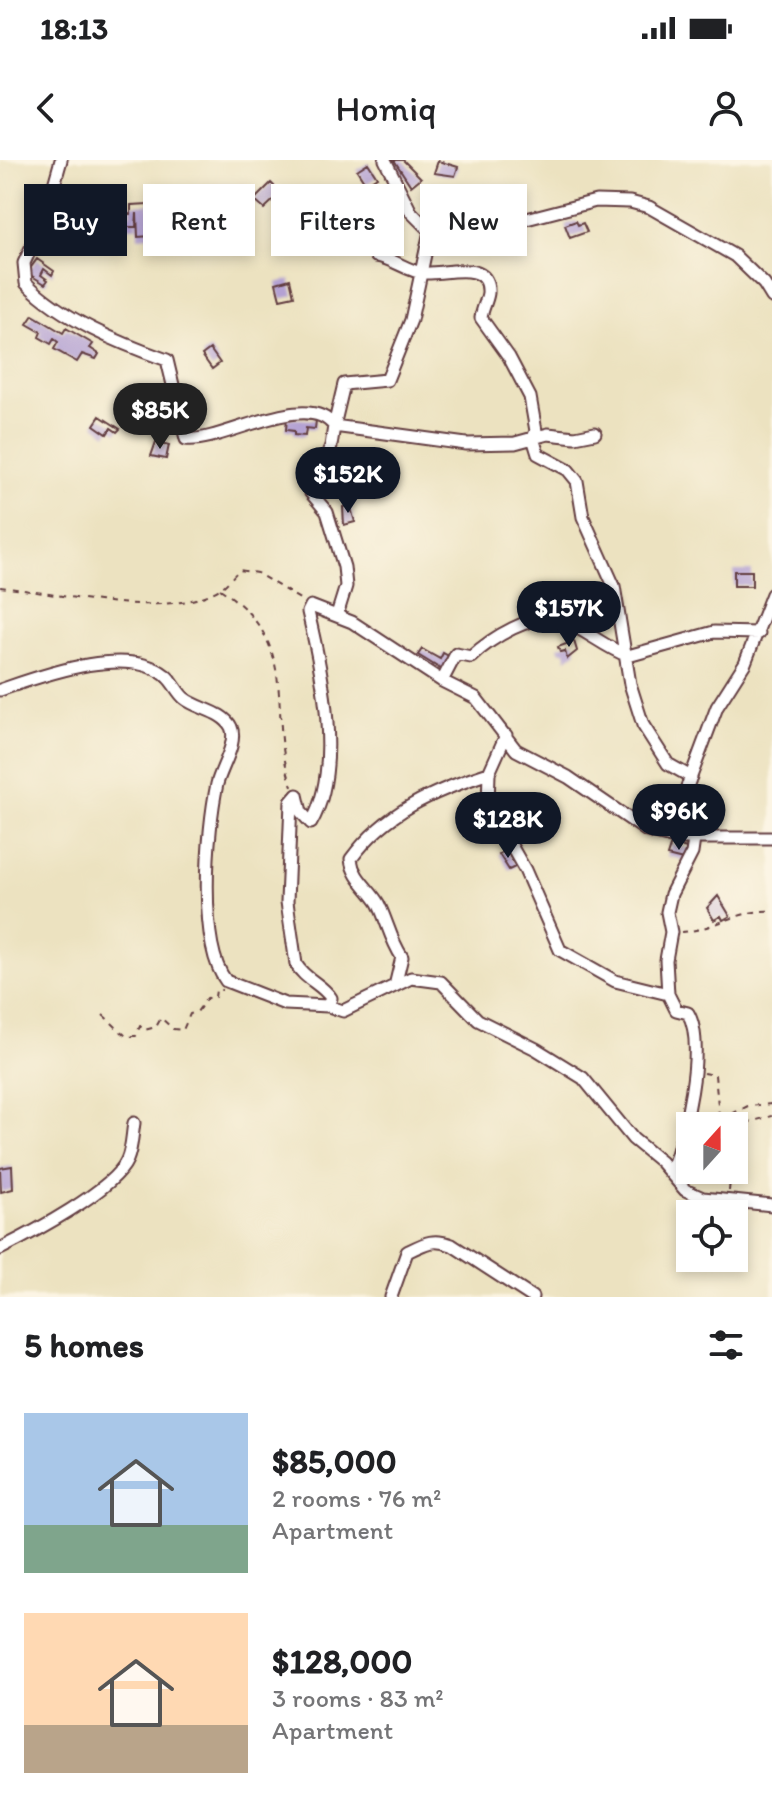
<!DOCTYPE html>
<html lang="en">
<head>
<meta charset="utf-8">
<style>
  body { margin:0; font-family:Itim,sans-serif; background:#f2f2f2; color:#202124; height:100vh; display:flex; flex-direction:column; font-size:30px; white-space:nowrap }
  * { box-sizing:border-box; margin:0 }
  p { font-size:26px; color:#757577 }
  .icon { flex:none; width:44px; height:44px; fill:none; stroke:currentColor; stroke-width:2; stroke-linecap:round; stroke-linejoin:round }
  .map { position:relative; height:1137px; overflow:hidden }
  .details { display:flex; flex-direction:column; background:#fff; flex:1 }
  .details>* { flex:none }
  .top-card { position:absolute; left:24px; top:24px; width:724px; height:72px; display:flex; gap:16px }
  .needle { width:52px; rotate:21deg }
  .buttons { position:absolute; left:676px; top:952px; display:grid; gap:16px }
  .buttons a { display:grid; place-items:center; width:72px; height:72px; border-radius:0px; background:#fff; box-shadow:0 4px 12px #0003; font-size:40px }
  .price { position:absolute; translate:-50% -68px; padding:0 18px; border-radius:28px; background:#111827; color:#fff; font-size:26px; line-height:52px; filter:drop-shadow(0 2px 4px #0008) }
  .price::after { content:''; position:absolute; left:50%; top:48px; width:24px; height:18px; margin-left:-12px; background:inherit; clip-path:polygon(0 0,100% 0,50% 100%) }
  .price.selected { background:#222; color:#fff }
  ul { padding:0; list-style:none }
  li { display:flex; align-items:center; gap:24px; height:200px; padding:0 24px }
  li span { display:grid; place-items:center; flex:none; width:224px; height:160px; border-radius:0px; color:#555 }
  li>.icon { margin-inline-start:auto }
  span .icon { width:96px; height:96px; fill:#fffc; stroke-width:1 }
  li b { font-size:34px }
  h2 { display:flex; justify-content:space-between; align-items:center; height:96px; padding:0 24px; font-size:34px }
  .pill { padding:0 28px; border-radius:0px; background:#fff; box-shadow:0 4px 12px #0003; font-size:28px; line-height:72px }
  .pill.selected { background:#111827; color:#fff }
  .status { display:flex; justify-content:space-between; align-items:center; height:56px; padding:0 40px; background:#fff; direction:ltr }
  .status svg { height:22px; fill:currentColor }
  header { display:flex; justify-content:space-between; align-items:center; height:104px; padding:0 24px; background:#fff; font-size:36px; font-weight:600 }
  .map>svg:first-child { display:block }
  .building { fill:#b4a1d3 }
  .lines { fill:none; stroke-linecap:round; stroke-linejoin:round }
  .minor-casing { stroke:#623c41; stroke-width:15 }
  .path { stroke:#623c41; stroke-width:2; stroke-dasharray:6 6; stroke-linecap:butt }
  .minor { stroke:#fff; stroke-width:11 }
</style>
</head>
<body>
<div class="status"><b>18:13</b><svg viewBox="0 0 49 12"><path d="M0 12V9h3v3zM5 12V6h3v6zM10 12V3h3v9zM15 12V0h3v12zM26 1h20v11H26zM47 4h2v5h-2z"/></svg></div>
<header><svg class="icon" aria-label="back" viewBox="0 0 24 24"><path d="M15 5l-7 7 7 7"/></svg>Homiq<svg class="icon" aria-label="person" viewBox="0 0 24 24"><circle cx="12" cy="8" r="4"/><path d="M4 21q1-7 8-7t8 7"/></svg></header>
<div class="map">
<svg width="772" height="1137" viewBox="0 0 772 1137">
  <rect width="100%" height="100%" fill="#fcf5e5"/>
  <filter id="ink" filterUnits="userSpaceOnUse"><feTurbulence type="fractalNoise" baseFrequency=".0125" numOctaves="2"/><feDisplacementMap in="SourceGraphic" scale="16" xChannelSelector="R" yChannelSelector="G"/><feConvolveMatrix kernelMatrix="1 2 1 2 8 2 1 2 1" color-interpolation-filters="sRGB"/></filter>
  <filter id="wash" filterUnits="userSpaceOnUse"><feTurbulence type="fractalNoise" baseFrequency=".006" numOctaves="4" result="noise"/><feDisplacementMap in="SourceGraphic" scale="32" xChannelSelector="R" yChannelSelector="G"/><feGaussianBlur stdDeviation="1.8" result="paint"/><feColorMatrix in="noise" values="0 0 0 0 0 0 0 0 0 0 0 0 0 0 0 0 0 1.4 0 .05"/><feComposite in="paint" operator="in"/></filter>
  <g filter="url(#wash)">
    <rect width="100%" height="100%" fill="#ece2c0"/>
    <g id="blocks">
      <path class="building" d="M394,0H403L421,18L411,26Z
        M438,1L458,7L455,16L434,13Z
        M368,3L377,17L366,24L357,10Z
        M381,22L389,36L380,41L372,27Z
        M271,23L281,33L264,49L254,40Z
        M232,26L241,36L229,48L221,43L217,32L222,27L229,30Z
        M149,44L151,76L138,77L137,53L136,67H127V54H131V45Z
        M392,58L403,69L394,78L383,67Z
        M576,61L578,65L583,63L587,72L570,78L565,65Z
        M37,99L54,111L52,115L44,109L41,115L48,120L45,124L27,113Z
        M290,119L294,136L280,139L276,123Z
        M33,155L63,173L66,168L93,184L90,188L99,194L96,199L82,194L77,202L54,189L58,182L54,179L51,184L39,177L41,172L27,164Z
        M210,189L220,203L212,209L202,195Z
        M100,256L120,269L117,272L111,268L107,274L94,265Z
        M287,258L316,260L315,269L306,268L305,276L294,275V271L286,270Z
        M156,282L169,285L166,299L151,296Z
        M350,345L355,362L344,365L343,347Z
        M734,411H752V426H734Z
        M574,481L577,491L567,499L565,491L560,492L558,487Z
        M422,489L440,499L443,493L452,498L444,511L418,495Z
        M671,684L691,689L687,701L667,696Z
        M506,690L517,706L509,710L499,694Z
        M718,736L730,756L723,760L721,756L714,760L707,748Z
        M12,1006L13,1029L1,1032L0,1008Z"/>
    </g>
  </g>
  <g filter="url(#ink)">
    <use href="#blocks" fill-opacity="0" stroke="#623c41" stroke-width="2"/>
    <g class="lines">
      <g class="minor-casing">
        <path id="minor" d="M61,0L44,60L24,103L26,123C63,160 119,183 167,200L186,279C221,284 307,228 334,266L331,286L311,333L327,352L344,407L346,426L337,455
          M385,0L411,52L430,71L447,72L511,63L596,41L630,42L649,47L735,96L764,124L772,137
          M430,71L411,160L387,220L344,224L334,266L466,284L515,283L548,274L575,277L595,273
          M376,96C393,98 408,112 424,113C443,115 490,98 488,133C487,141 482,149 481,158L509,197L530,237L536,271L533,278L538,294L568,310L577,321L583,357L614,426L630,524L643,565L668,604L691,617
          M442,521L456,494L471,497C490,479 533,451 561,460C585,469 604,487 628,496L714,472L759,473
          M0,530C41,516 126,484 165,515C173,521 177,532 184,538C197,549 223,551 231,567C238,582 221,608 217,624C207,670 198,785 226,821L285,844L328,846L343,851L411,818L441,822L478,860L536,889L583,918L633,979L661,1002L685,1030L703,1038L772,1045
          M506,575L489,613L488,645L525,710L560,790L615,821L668,834
          M675,678L684,635L717,547L745,503L772,434
          M395,826L402,797C390,779 387,760 378,743C369,728 353,718 351,699C386,651 434,631 489,613
          M328,846L331,838C322,824 304,819 296,804L287,742L291,642L297,635L301,652L311,663C343,608 322,511 308,452L311,446L352,462L442,521L476,538L516,590L568,617L647,671L675,678H772
          M671,1012C684,977 707,886 688,853L676,850L668,834L666,800L671,772L667,752L671,734L692,693L694,679
          M0,1089C30,1074 114,1030 127,1000C132,989 132,975 134,963
          M391,1137L407,1092C425,1083 433,1078 452,1085L532,1137"/>
      </g>
      <path class="path" d="M0,427C59,433 170,462 221,428C227,424 233,416 239,410L257,413L303,441
        M220,429C305,485 265,552 292,626
        M681,772C714,770 739,749 772,751
        M103,855L126,876H136L140,866L144,870L156,867L161,858L173,869L183,870L190,854L197,852L207,838L215,837L216,830H222
        M703,913L715,915L720,966
        M721,959L748,946L772,944
        M734,966L772,956
        M729,1031L731,1010"/>
      <use href="#minor" class="minor"/>
    </g>
  </g>
</svg>
<div class="buttons">
<a><svg class="needle" viewBox="-14 -14 28 28"><path d="M0-13l5 13h-10z" fill="#e53935"/><path d="M0 13l5-13h-10z" fill="#757577"/></svg></a>
<a><svg class="icon" aria-label="locate" viewBox="0 0 24 24"><circle cx="12" cy="12" r="6"/><path d="M12 2v4M12 18v4M2 12h4M18 12h4"/></svg></a>
</div>
<b class="price selected" style="left:160px;top:291px">$85K</b>
<b class="price" style="left:348px;top:355px">$152K</b>
<b class="price" style="left:569px;top:489px">$157K</b>
<b class="price" style="left:679px;top:692px">$96K</b>
<b class="price" style="left:508px;top:700px">$128K</b>
<div class="top-card">
<a class="pill selected">Buy</a>
<a class="pill">Rent</a>
<a class="pill">Filters</a>
<a class="pill">New</a>
</div>
</div>
<section class="details">
<h2>5 homes<svg class="icon" aria-label="filters" viewBox="0 0 24 24"><path d="M4 7h16M4 17h16"/><circle cx="9" cy="7" r="2"/><circle cx="15" cy="17" r="2"/></svg></h2>
<ul>
<li><span style="background:linear-gradient(#a9c7e8 70%,#7fa58c 0)"><svg class="icon" aria-label="home" viewBox="0 0 24 24"><path d="M3 11l9-7 9 7M6 9v11h12V9"/></svg></span><div><b>$85,000</b><p>2 rooms · 76 m²</p><p>Apartment</p></div></li>
<li><span style="background:linear-gradient(#ffd9b3 70%,#b9a48a 0)"><svg class="icon" aria-label="home" viewBox="0 0 24 24"><path d="M3 11l9-7 9 7M6 9v11h12V9"/></svg></span><div><b>$128,000</b><p>3 rooms · 83 m²</p><p>Apartment</p></div></li>
</ul>
</section>
</body>
</html>
